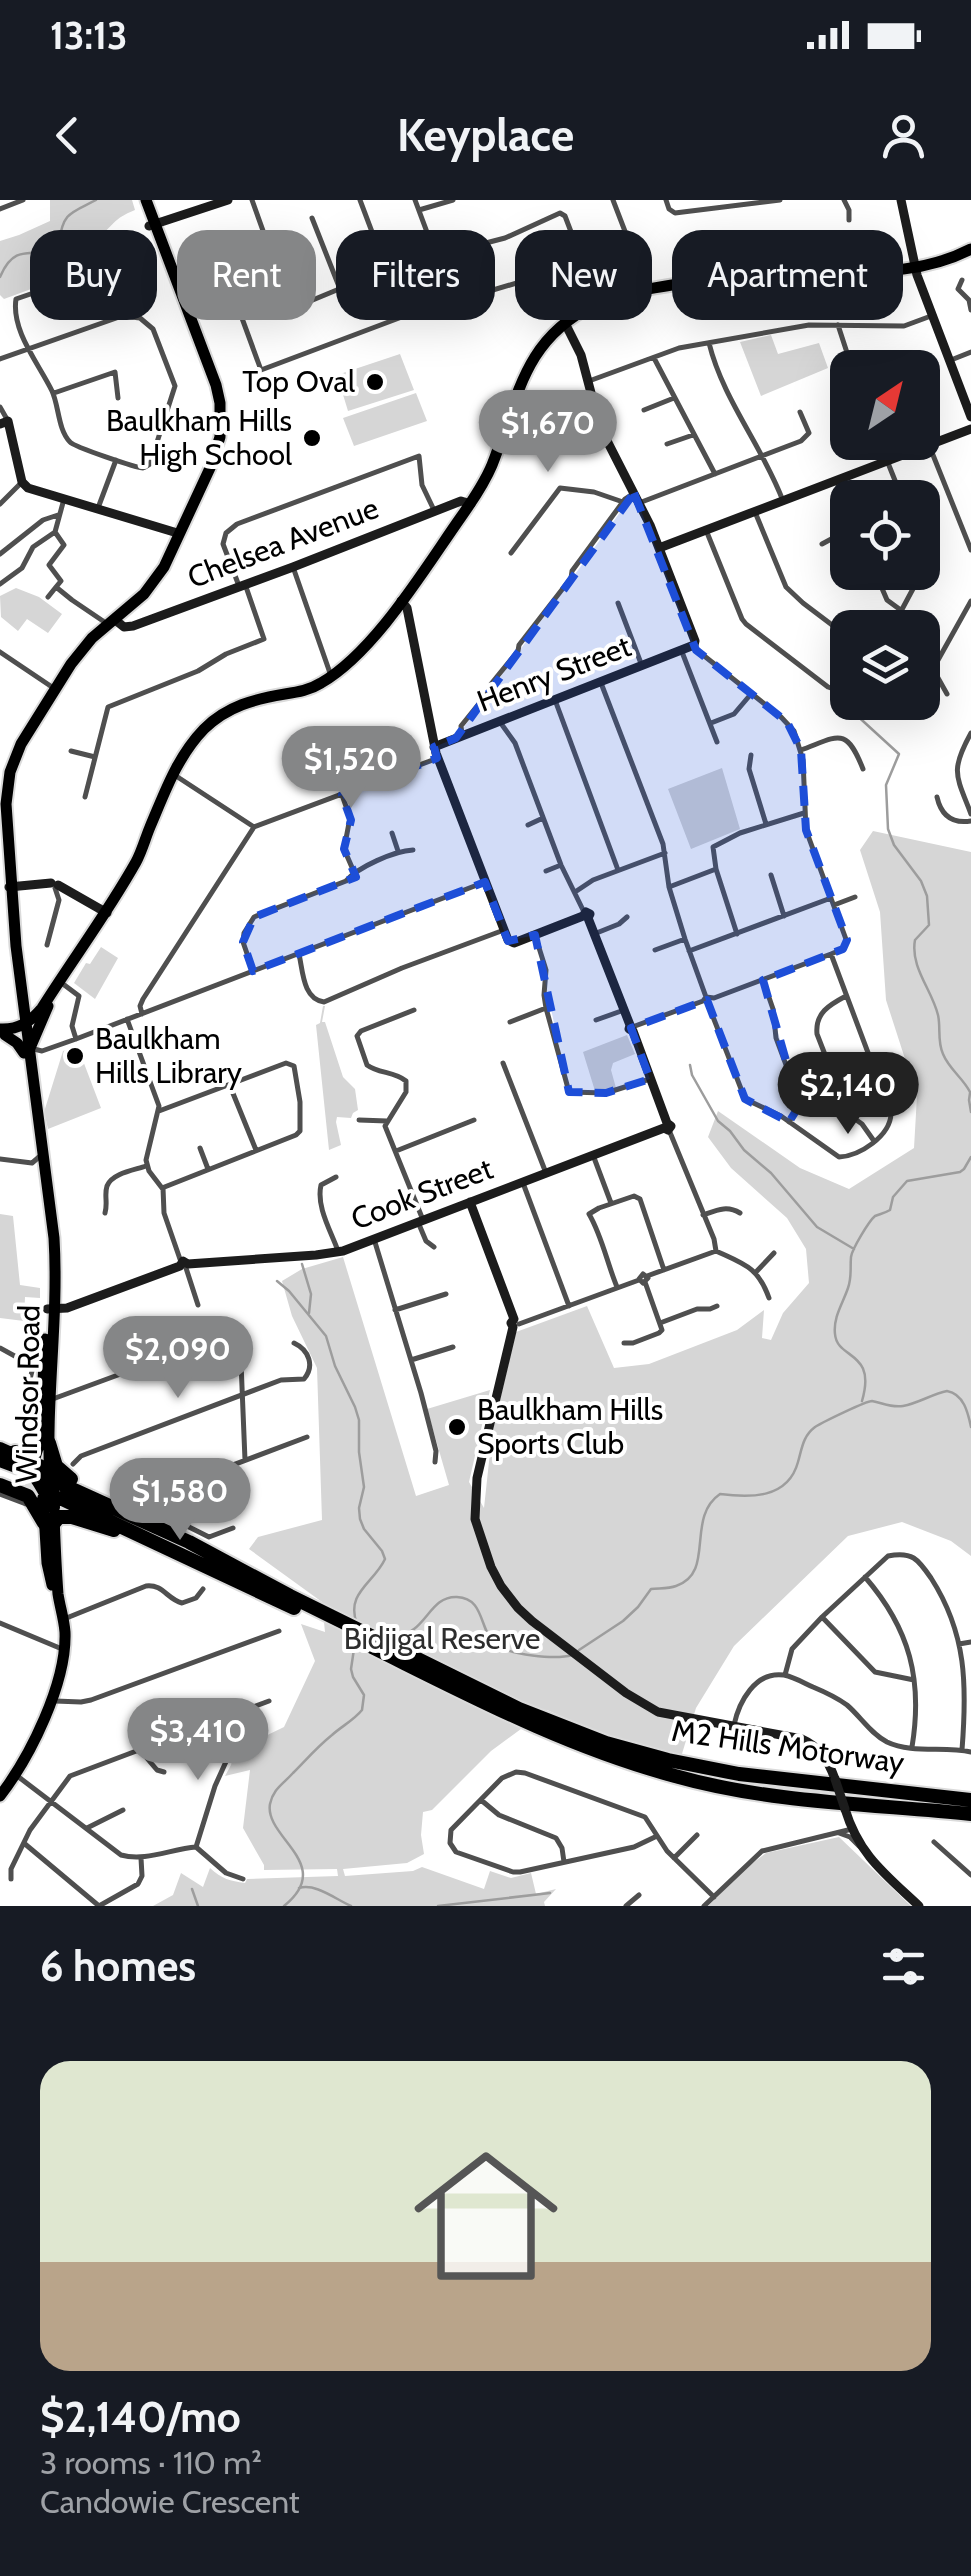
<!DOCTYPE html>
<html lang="en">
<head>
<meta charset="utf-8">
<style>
  body { margin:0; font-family:Cabin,sans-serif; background:#20242c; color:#f1f3f6; height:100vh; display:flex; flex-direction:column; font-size:38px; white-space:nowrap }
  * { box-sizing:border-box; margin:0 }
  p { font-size:32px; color:#9ea1a6 }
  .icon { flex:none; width:55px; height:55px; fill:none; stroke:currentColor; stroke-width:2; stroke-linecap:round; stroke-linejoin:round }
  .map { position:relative; height:1706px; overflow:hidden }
  .panel { display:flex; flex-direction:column; background:#171b24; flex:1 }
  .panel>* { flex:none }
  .banner { position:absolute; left:30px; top:30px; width:912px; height:90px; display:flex; gap:20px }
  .needle { width:65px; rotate:35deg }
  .controls { position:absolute; left:830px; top:150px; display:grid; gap:20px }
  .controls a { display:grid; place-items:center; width:110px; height:110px; border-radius:20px; background:#171b24; box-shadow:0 10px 40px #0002; font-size:50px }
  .price { position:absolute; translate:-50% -85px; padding:0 22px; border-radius:35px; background:#858687; color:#fff; font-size:32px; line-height:65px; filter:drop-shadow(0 2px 5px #0008) }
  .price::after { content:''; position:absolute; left:50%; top:60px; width:30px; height:22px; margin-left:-15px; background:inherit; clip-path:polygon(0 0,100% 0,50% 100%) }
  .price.active { background:#222; color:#fff }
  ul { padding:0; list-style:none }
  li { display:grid; align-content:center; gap:20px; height:530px; padding:0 40px }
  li+li { border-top:2px solid #363941 }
  li span { display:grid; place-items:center; height:310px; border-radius:30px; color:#555 }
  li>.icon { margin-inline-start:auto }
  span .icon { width:180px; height:180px; fill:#fffc; stroke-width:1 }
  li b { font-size:42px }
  h2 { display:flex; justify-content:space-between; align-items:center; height:120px; padding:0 40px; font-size:42px }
  .tag { padding:0 35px; border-radius:30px; background:#171b24; box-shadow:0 10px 40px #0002; font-size:35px; line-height:90px }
  .tag.active { background:#858687; color:#fff }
  .status { display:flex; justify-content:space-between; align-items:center; height:70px; padding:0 50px; background:#171b24; direction:ltr }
  .status svg { height:28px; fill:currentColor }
  header { display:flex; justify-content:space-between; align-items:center; height:130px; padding:0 40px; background:#171b24; font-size:45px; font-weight:700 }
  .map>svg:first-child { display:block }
  .green { fill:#d6d6d6 }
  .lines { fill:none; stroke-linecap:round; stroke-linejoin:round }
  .stream { stroke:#9d9d9d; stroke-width:2.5 }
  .highway-tunnel { stroke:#d9d9d9; stroke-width:14; stroke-dasharray:14 7; stroke-linecap:butt }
  .primary-casing { stroke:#dbdbdb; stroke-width:15 }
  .highway-casing { stroke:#dbdbdb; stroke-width:18 }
  .street { stroke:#4f4f4f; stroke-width:5 }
  .secondary { stroke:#1c1c1c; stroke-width:9 }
  .primary { stroke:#000; stroke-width:11 }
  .highway { stroke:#000; stroke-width:14 }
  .secondary-bridge { stroke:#1c1c1c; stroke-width:9 }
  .marked { fill:#1d4ed8; fill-opacity:0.2; stroke:#1d4ed8; stroke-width:8; stroke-dasharray:20 12; stroke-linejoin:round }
  .poi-dot { fill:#000; stroke:#fff; stroke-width:4 }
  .labels { text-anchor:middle; stroke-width:8; stroke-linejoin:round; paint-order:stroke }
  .poi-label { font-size:30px; fill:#000; stroke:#fff; text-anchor:end }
  .street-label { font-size:30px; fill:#000; stroke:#fff }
  .park-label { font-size:30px; fill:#2d2d2d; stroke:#fff }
</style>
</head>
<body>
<div class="status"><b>13:13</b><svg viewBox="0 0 49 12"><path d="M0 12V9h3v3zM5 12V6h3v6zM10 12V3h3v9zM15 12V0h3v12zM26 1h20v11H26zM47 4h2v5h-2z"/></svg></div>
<header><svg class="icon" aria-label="back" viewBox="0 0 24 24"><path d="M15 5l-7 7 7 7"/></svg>Keyplace<svg class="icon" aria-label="person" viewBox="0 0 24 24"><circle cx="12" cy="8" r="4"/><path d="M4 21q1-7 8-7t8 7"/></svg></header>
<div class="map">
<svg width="971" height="1706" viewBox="0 0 971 1706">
  <rect width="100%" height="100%" fill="#fff"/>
  <path class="green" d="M50,0H132L135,10C112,19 114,26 96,39C78,53 58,60 36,68L42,85L4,99L0,95V41L19,35L50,21Z
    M771,135L778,154L819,143L828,168L761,196L740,142Z
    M400,154L414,190L348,211L337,175Z
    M416,193L427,221L354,246L343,218Z
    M16,388L39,397L62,414L48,433L27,419L18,431L1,417L0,396Z
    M722,568L740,629L691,649L668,589Z
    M873,631L971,652V1356L951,1341L902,1322L848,1336L734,1446L696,1508L681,1557L606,1536L547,1510L491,1551L432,1610L423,1612L421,1635L424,1654L407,1663L343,1669L345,1676L413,1671L422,1667L484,1689L490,1671L511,1678L531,1673L536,1694L556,1689L544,1702L545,1706H153L173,1695L181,1673L203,1687L210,1668C222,1679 230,1681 245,1683L247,1679L338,1676L337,1669L264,1670V1665L243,1628L250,1570L225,1576L231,1565L234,1551L284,1527L315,1461L301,1424L325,1432L322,1402L249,1349L258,1337L322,1320L317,1168L292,1116L282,1081L302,1069L343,1057L416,1296L449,1285L427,1209L490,1190L469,1282L484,1308L492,1234L516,1132L587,1106L614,1168L649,1164L737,1130L764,1110L762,1138L771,1140L783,1113L809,1083L806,1049L787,1018L731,968L708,937L718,911L800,968L849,989L914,948L917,896L886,800L880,712L860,650Z
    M101,747L118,758L95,799L74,783L86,763L90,764Z
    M323,806H325L322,822H325L343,877L355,889L358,910L353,913L351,918L337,917L336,922L341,945L329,950L316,825L320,823Z
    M627,835L635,854L613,863L611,870L616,888L595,891L583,852Z
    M77,845L101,908L48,929L44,912L63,851Z
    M0,1014L13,1016L20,1085L40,1088V1098L25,1097L24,1121L0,1118Z
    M839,1637L911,1706H708L746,1668L766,1653Z"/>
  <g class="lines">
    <path class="stream" d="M59,42C63,12 71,13 96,0
      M0,77C13,47 26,54 54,52L57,47
      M852,511L899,554L886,585L888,629L894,645L921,681L927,696L929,725L915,740C910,767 932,790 938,815C941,828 937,841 943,854C949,869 963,878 970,892
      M690,865L692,875L718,921L730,931L744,950L771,973L817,1027L854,1049
      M970,893L969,900L971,912
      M302,1064L311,1094L309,1113
      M277,1081L289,1091L326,1136L335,1166L355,1207L359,1220V1252L364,1287L359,1308L360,1319L364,1329L382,1351L385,1359C374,1383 345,1393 357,1424
      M862,1201C877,1150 837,1160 835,1134C833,1117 843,1103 848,1088C852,1077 850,1068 851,1057C852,1049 869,1021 875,1016C880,1014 885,1013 890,1010L893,997L907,981L960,972L964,969L971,957
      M383,1436C394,1436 405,1436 414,1429C429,1418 435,1396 457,1397C485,1398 479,1430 495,1444C508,1455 556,1460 572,1455
      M579,1450L623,1421L638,1407L651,1389C659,1388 668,1389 676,1386C716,1373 685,1318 720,1294C750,1298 788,1299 798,1262C802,1248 803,1236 815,1227C823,1222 866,1201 872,1201C883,1203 891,1208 903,1206C919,1203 932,1194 947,1191C964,1194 968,1213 971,1227
      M299,1688C316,1683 335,1699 351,1706
      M192,1689L198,1706
      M284,1706C336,1664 264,1638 270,1604C273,1589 283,1584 293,1573C306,1560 317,1547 332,1535C342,1526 354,1520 362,1510L364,1495L353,1477L351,1469L354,1449L361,1440
      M438,1706L550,1693"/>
    <path class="highway-tunnel" d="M25,1285L50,1294"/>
    <g class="primary-casing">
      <path id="primary" d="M0,829C19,830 30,822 42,808C73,759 108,712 136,662C142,651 145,639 150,627C165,592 177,557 204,529C227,506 255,499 285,494C298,492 310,490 321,483C375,452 425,368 461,317C473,300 484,284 492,265C518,200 522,140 594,105C617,94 641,90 666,86C717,77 765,73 816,73C869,72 923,74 971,49
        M5,835L17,843L24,853
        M30,848L48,806
        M40,1246L45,1139
        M50,1283C45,1201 59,1120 54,1038L16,746L6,604L10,572L21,544L71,464L92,438L144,394L164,367L210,268L220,237V203L216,185L146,0
        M44,1314L47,1363L52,1385
        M0,1596C30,1557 67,1483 65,1432C64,1419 60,1407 58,1394C56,1368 55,1342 54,1316"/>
    </g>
    <g class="highway-casing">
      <path id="highway" d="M49,1243L56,1266L71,1279
        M0,1249C29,1260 40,1281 53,1307
        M15,1252L27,1257L34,1256L40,1237
        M0,1260L24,1269
        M40,1266L52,1291
        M59,1283L189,1342L290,1396L519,1509L606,1543L668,1560L739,1574L971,1600
        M0,1285L28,1296L44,1323
        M60,1298L294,1408
        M43,1304C46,1290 49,1277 66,1278
        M54,1323L59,1317H72L114,1330
        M372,1447C471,1496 567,1547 675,1576C770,1603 873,1604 971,1614"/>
    </g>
    <path class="street" d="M252,0L291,109L385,70
      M360,0L386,69L402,88L427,100L453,102L550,73L626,35
      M415,0L453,102
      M613,0L646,86
      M666,0L669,9L675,13L780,0
      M844,0L849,10V20
      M0,9L23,0
      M419,10L453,0
      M312,18L340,89
      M267,43L221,61L261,170L423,109L427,100
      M436,56L505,38L560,13L565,16L581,58
      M113,61L127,101L128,115
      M962,80L958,89L969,100L971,110
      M838,125L852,168
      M709,143C723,200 763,247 783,301
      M654,158L715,274
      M0,159L122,116L140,118L153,129L175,186L150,264C148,265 146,267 143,268C137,268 74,247 70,242C58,230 59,206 52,191C39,164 11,131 16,99L48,88H58
      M951,160L971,152
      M589,181L679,148L809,125L904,126L931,116
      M54,193L115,172L118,198
      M0,207L8,221
      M644,210L674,198
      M667,244L693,235
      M929,245L971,350
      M888,263L902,298
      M836,280L848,308
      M64,299L55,332L64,345L49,365L61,381L56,387L72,400L103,421
      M639,303L801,241L809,233L800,212
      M0,304L22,282
      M98,308L116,260
      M755,312L786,387L803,403L848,437
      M706,330L742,419L746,424L828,487L848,494
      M822,344L848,330
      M922,350L923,371
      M511,353L560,288L594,292L623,302
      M0,354L43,320L58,315
      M293,367L330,473
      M875,372L887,400L902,411
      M0,384L22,368L33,347L55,332
      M239,386L223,344L226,333L237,324L419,256L422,285L434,310
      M48,397L56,387
      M618,403L642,466
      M892,428L922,372
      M0,452L55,489
      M682,452L717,542
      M933,469L947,494
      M922,474L933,469L971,401
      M601,483L663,644L669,687L685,739L706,797
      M555,500L618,670
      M500,522L515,543L561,665L584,712
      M711,523L734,514L751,494
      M971,533C950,571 956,575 971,614
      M462,534L461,526L490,490L491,484L518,451L519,445L571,378L572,371L625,299L634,293
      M801,550C839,536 846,526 863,569
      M71,551L95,557
      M751,555L749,569L766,624
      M173,574L254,627
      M342,595L350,618L344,649L354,672
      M85,597L108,507L198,471L226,454L264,439L245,384
      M937,597C941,615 952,624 971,621
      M528,625L543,618
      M392,633L398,651
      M546,671L561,665
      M771,675L784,716
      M669,687L716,669
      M575,692L593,680L665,653
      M834,705L855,697
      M594,734L619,724L627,717
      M737,734L716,669L713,647L740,633L804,613
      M535,735L546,770L544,795L546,808L569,892L606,893L650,879
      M47,745L59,700L55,688
      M655,750L685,739
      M689,751L831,698
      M299,754C303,772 303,799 324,802L402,768L504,730
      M253,771L243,742L244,733L254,717L346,681C358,667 394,651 413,650
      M763,780L773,809L776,838L799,900V906L789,922
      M63,784L79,796L72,826L76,839
      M846,796C829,805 815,813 817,834L848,914L862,924L874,941
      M708,804L745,899L781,916L839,957C860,956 890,936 891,914L831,754
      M414,810L361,831L357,836L367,865C379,874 394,871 406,881V892L385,926L423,1020
      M142,814L140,806L143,799L254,627L438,558
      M127,819L159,906L146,960L149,971L162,988
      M596,820L624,810
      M510,822L546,808
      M635,826L703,801L706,797L714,798L831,754L843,749L847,742L806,630L803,560L794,531L781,517L693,447
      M30,848L42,851L76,839L485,682
      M503,863L546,973
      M230,886L256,950
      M159,911L286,863L294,866L300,902V931L296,935L162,988
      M359,920L387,921
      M669,930L714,1039L716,1051
      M200,948L208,969
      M396,951L474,920
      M593,955L611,1003
      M0,959L32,963L39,957
      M336,977L321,985C316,1007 331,1031 338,1051
      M523,983L569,1106
      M163,988L164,1013L181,1062
      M105,1013C108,1003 104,995 107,986C112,973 135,970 146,966
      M703,1015C717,1010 727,1005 740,1013
      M418,1022L426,1041L434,1047
      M374,1039L421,1193L436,1251L435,1262
      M186,1068L198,1105
      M756,1072L774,1053
      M643,1074L648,1078L643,1083L639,1079Z
      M647,1076L716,1051C744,1064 758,1067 769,1098
      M617,1087C607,1063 602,1036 589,1014L599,1008L634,996L640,999L664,1070
      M395,1110L446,1094
      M660,1123L697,1109H710L717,1106
      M519,1124L639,1080
      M624,1143H633L659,1133L662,1130L645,1082
      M0,1148L31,1165L32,1171L26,1195L29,1199L39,1201
      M411,1160L453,1147
      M50,1200L232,1133L237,1134L240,1138L245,1260
      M73,1264L81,1256L281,1180L304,1179C315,1166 309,1150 294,1143
      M0,1294L26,1304
      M233,1328L209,1337L151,1308L146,1302L151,1296L307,1237
      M865,1377C910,1429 923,1480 912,1547
      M822,1417L875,1472L914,1480
      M64,1419L146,1386C163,1384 167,1399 182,1403L196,1398L203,1389
      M0,1423L62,1449
      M959,1444L971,1442
      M785,1475L792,1449L822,1417L888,1356C912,1351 918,1359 931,1378C967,1434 967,1486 962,1550
      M55,1501L81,1502L91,1500L279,1431
      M734,1525C739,1502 755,1471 784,1475C794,1477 804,1483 813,1487C825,1492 836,1497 847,1505C861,1517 870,1533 887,1542C912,1554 944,1546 971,1552
      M140,1550L157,1570L164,1572
      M16,1575L121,1655C145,1662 171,1649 196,1647L226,1673L243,1679
      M481,1600L499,1615L556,1638L562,1648L564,1662
      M87,1628L123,1610
      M839,1633L850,1637L859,1646
      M657,1636L634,1647L520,1672H513L456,1652L450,1643L451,1630L502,1578L516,1572L525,1573L645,1617L667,1651L714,1697
      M934,1642L971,1675
      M25,1644L99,1706
      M196,1647L215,1586L229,1555V1543L221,1521
      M674,1658L697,1635
      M11,1679V1669L30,1630L70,1576L269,1501
      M99,1706L138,1684L142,1676L141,1658
      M626,1706L639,1695
      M704,1706L762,1651L852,1629"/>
    <path class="secondary" d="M901,0L917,75L971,217
      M149,26L228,0
      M0,224L8,221L22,282L28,288L174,332
      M659,348L971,229
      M401,401L407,408L436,553L508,740L514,743L583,716L586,712L590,714L588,718
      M114,419L124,427L133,426L293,367L461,301L471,304
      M434,547L694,445L695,441L650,325L600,227L581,155L565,123
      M58,685L107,713
      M9,687L51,683
      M588,718L630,825L629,829L633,831
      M633,831L667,923L671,926L668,930L664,928
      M470,1002L514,1119L511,1123L513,1127L477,1278L475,1319L491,1367L501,1386L518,1408L532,1421L626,1493L658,1512L802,1539C820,1547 828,1560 835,1579
      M47,1109L67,1108L180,1066L183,1061L188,1064L316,1055L343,1051L664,928
      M845,1609C859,1655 885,1674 919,1706"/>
    <use href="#primary" class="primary"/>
    <use href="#highway" class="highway"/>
    <path class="secondary-bridge" d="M835,1579L845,1609"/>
  </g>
  <path class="marked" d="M634,293L696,450L787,522L801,550L806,630L847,740L843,749L763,780L799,906L789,922L745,899L707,800L631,828L650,879L606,893L569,892L535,735L508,741L485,682L253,771L243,742L254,717L356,677L344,649L351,620L342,595L437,558L434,547L456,538Z"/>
  <g class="poi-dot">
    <circle cx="375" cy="182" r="10"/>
    <circle cx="312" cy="238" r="10"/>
    <circle cx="75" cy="856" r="10"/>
    <circle cx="457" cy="1227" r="10"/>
  </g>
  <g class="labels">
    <g class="poi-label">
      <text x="355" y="192">Top Oval</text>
      <text x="292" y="231">Baulkham Hills<tspan x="292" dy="34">High School</tspan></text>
      <text x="95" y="849" text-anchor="start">Baulkham<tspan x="95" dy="34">Hills Library</tspan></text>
      <text x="477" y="1220" text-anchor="start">Baulkham Hills<tspan x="477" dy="34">Sports Club</tspan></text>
    </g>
    <g class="street-label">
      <text transform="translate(283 343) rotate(-21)" y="10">Chelsea Avenue</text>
      <text transform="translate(554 474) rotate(-21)" y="10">Henry Street</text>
      <text transform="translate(422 994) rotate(-21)" y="10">Cook Street</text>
      <text transform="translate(28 1194) rotate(-89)" y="10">Windsor Road</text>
      <text transform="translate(788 1547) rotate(8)" y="10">M2 Hills Motorway</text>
    </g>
    <g class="park-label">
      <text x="442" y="1449">Bidjigal Reserve</text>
    </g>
  </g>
</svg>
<div class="controls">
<a><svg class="needle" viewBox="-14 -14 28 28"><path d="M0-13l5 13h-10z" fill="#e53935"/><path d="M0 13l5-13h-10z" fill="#9ea1a6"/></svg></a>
<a><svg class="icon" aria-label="locate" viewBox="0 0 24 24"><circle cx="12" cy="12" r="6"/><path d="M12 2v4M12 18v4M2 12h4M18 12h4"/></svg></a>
<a><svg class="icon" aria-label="layers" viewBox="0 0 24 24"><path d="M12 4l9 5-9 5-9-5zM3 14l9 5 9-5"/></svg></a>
</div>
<b class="price" style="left:548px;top:275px">$1,670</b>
<b class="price" style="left:351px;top:611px">$1,520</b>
<b class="price active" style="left:848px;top:937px">$2,140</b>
<b class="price" style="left:178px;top:1201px">$2,090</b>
<b class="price" style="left:180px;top:1343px">$1,580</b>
<b class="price" style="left:198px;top:1583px">$3,410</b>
<div class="banner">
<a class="tag">Buy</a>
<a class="tag active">Rent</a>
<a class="tag">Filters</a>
<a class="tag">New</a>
<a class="tag">Apartment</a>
</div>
</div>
<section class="panel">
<h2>6 homes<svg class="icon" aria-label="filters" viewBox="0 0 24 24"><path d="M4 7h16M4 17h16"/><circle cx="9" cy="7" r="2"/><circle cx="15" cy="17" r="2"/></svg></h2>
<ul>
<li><span style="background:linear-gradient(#dfe7d0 65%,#b9a48a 0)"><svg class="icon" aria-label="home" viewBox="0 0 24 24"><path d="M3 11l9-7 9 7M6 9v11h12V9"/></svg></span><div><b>$2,140/mo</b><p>3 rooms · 110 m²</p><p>Candowie Crescent</p></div></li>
</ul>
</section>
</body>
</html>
